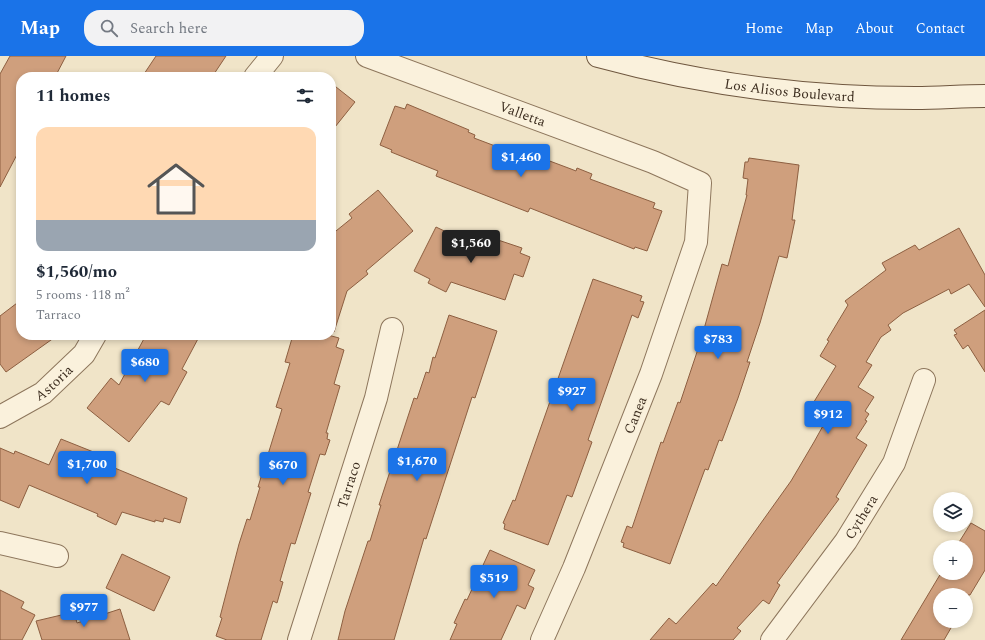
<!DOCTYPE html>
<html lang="en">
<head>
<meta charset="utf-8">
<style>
  body { margin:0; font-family:Spectral,serif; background:#f2f2f3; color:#1f2937; height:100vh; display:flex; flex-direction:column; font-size:15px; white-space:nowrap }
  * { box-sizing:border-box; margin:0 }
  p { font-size:13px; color:#747a83 }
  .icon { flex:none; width:22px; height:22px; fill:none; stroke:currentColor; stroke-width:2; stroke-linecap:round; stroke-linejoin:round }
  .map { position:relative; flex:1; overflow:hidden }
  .sheet { position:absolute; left:16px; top:16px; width:320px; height:268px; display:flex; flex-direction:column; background:#fff; border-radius:16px; box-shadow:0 2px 6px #0003 }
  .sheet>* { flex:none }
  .fabs { position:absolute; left:933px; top:436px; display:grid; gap:8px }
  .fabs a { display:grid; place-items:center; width:40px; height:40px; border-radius:50%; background:#fff; box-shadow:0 2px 6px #0003; font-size:20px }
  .price { position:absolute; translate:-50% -34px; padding:0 9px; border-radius:4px; background:#1a73e8; color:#fff; font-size:13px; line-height:26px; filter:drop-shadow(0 1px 2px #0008) }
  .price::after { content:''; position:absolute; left:50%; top:24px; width:12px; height:9px; margin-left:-6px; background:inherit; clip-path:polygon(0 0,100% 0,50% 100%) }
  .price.selected { background:#222; color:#fff }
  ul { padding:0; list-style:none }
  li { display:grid; align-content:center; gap:8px; height:212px; padding:0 20px }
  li+li { border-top:1px solid #e0e1e3 }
  li span { display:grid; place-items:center; height:124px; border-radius:12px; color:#555 }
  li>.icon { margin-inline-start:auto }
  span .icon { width:72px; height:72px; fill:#fffc; stroke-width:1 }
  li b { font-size:17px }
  h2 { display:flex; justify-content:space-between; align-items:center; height:48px; padding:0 20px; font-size:17px }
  header { display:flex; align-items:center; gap:24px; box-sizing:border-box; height:56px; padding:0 20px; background:#1a73e8; color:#fff }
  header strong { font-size:19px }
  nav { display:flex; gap:22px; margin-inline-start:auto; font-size:14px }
  .search { width:280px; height:36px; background:#f2f2f3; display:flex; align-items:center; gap:10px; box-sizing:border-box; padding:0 14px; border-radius:16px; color:#747a83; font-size:15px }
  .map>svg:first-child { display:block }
  .building { fill:#cf9f7d; stroke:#8d5f41 }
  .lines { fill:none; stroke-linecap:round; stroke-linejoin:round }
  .minor-casing { stroke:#8d765c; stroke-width:24 }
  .secondary-casing { stroke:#6f573f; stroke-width:24 }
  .minor { stroke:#faf1dc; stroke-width:22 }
  .secondary { stroke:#faf1dc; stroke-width:22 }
  .labels { text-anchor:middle; stroke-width:3; stroke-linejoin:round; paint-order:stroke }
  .street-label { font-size:14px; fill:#3d2e20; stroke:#f7eed8 }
</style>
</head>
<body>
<header>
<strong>Map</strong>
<div class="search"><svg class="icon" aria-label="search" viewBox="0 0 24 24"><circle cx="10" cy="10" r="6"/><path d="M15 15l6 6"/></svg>Search here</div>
<nav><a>Home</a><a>Map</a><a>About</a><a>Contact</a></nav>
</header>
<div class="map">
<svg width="985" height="584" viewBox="0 0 985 584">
  <rect width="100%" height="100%" fill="#f0e4c8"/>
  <path class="building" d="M10,0H66L55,21H21V91L0,131V18Z
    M156,0H226L212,21H142Z
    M331,27L355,46L331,76Z
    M407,48L469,74L468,76L475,79L474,82L511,96L512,93L522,97L523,95L571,113L576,115L577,112L592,118L590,123L655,147L653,152L662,155L647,195L635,191L634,193L530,152L528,156L436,120L438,115L391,96L392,94L380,89L395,50L405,53Z
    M749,102L799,109L792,164H795L787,202L779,200L760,267L747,306H750L738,342L722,385L719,384L708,414L705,413L670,508L623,491L624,487L621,486L627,470L632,472L661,386L663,387L678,346L680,347L701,284L722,208L728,210L747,139H746L748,123L743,122L745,106H748Z
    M378,134L413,175L366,215L368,218L347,235L334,276L331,275V179L352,162L349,158Z
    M436,171L482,193L486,180L522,192L520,197L530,201L523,221L514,218L505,244L451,226L446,236L428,227L430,223L414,215Z
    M959,172L985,219V251L969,228L951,238L949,233L903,257L888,269L891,274L881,281L866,306L872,309L858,331L874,341L865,355L869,358L865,364L867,365L856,382L867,389L836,441L839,443L777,527L780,529L769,548L763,544L737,572L741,575L733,584H650L669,562L676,568L713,527L716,530L791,425L814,386L829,359L812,349L836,310L820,300L829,285L827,284L848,249L845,245L886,214L882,207L915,189L919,194Z
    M593,223L642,240L640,245L644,246L638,262L632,259L588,384L592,386L572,441L567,439L548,489L504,473L505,468L503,467L513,444L515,445Z
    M21,244V279H58L6,316L0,308V260Z
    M985,254V316L968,289L963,293L954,279L957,278L954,274Z
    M449,259L497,275L475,342L472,341L426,483L424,482L394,584H338L345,555L368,485H370L381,449H379L414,342L417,343L426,316L429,317L433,301L435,302Z
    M146,279H200L182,313L187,316L169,349L161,345L129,386L87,352L111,322L119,329Z
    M293,279H328L339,282L336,291L344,294L334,328L340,330L326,377H328L327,383L330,384L325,399L320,398L308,436L311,437L295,488L291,487L280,525L283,526L277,547L273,545L261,584H227L216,580L222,562L220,561L239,488L247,463L250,464L260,431H258L282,353L276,351L290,307L285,306Z
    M61,383L96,397L93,403L187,442L180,467L164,462L163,466L155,464V466L122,456L116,469L97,460L98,458L29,429L19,452L0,444V392L14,398L15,395L49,409Z
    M971,467L985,475V514L970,539H968L966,542V539H940V565H955L944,584H901L941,517H966V491H956Z
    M490,494L535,514L528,529L534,532L525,553L517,549L501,584H450L457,568L454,567L465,543L467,544Z
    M122,498L170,521L154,555L106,532Z
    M0,534L24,546L21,552L35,559L22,584H0Z
    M120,553L130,584H42L36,565L74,556L77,567Z"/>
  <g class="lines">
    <g class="minor-casing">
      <g id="minor">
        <path id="s1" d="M367,0L653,106L700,127L696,186L651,318L574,512L542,584"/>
        <path d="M255,21L272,0"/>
        <path id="s2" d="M0,361L43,337L84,298L95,279"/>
        <path d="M0,487L57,500"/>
        <path id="s3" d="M299,584L376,342L392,273"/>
        <path id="s4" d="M772,584L846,485L894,407L924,324"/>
      </g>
    </g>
    <g class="secondary-casing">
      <g id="secondary">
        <path id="s5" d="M598,0C700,28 809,42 915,42C939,42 962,40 985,40"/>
      </g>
    </g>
    <use href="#minor" class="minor"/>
    <use href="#secondary" class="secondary"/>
  </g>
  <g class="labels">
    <g class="street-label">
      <text dy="5" stroke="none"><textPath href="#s5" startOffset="195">Los Alisos Boulevard</textPath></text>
      <text dy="5" stroke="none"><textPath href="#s1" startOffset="166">Valletta</textPath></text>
      <text dy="5" stroke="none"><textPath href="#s2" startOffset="64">Astoria</textPath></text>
      <text transform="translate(635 359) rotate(-68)" y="5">Canea</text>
      <text dy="5" stroke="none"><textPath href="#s3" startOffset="163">Tarraco</textPath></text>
      <text dy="5" stroke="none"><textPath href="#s4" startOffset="152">Cythera</textPath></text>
    </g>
  </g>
</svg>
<div class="fabs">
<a><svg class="icon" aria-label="layers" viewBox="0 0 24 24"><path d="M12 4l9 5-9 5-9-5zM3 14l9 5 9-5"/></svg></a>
<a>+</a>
<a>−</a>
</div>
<b class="price" style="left:521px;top:122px">$1,460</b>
<b class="price selected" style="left:471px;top:208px">$1,560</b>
<b class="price" style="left:718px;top:304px">$783</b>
<b class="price" style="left:145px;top:327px">$680</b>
<b class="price" style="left:572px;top:356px">$927</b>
<b class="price" style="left:828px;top:379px">$912</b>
<b class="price" style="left:417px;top:426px">$1,670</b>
<b class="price" style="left:87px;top:429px">$1,700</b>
<b class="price" style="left:283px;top:430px">$670</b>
<b class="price" style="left:494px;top:543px">$519</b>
<b class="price" style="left:84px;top:572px">$977</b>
<section class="sheet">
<h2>11 homes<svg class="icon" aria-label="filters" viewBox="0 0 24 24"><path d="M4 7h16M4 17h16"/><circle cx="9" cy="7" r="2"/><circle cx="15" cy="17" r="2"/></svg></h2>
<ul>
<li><span style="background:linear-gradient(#ffd9b3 75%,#9aa5b1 0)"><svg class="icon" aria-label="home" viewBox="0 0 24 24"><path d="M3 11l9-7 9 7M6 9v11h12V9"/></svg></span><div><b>$1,560/mo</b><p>5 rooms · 118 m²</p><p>Tarraco</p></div></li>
</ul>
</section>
</div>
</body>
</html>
